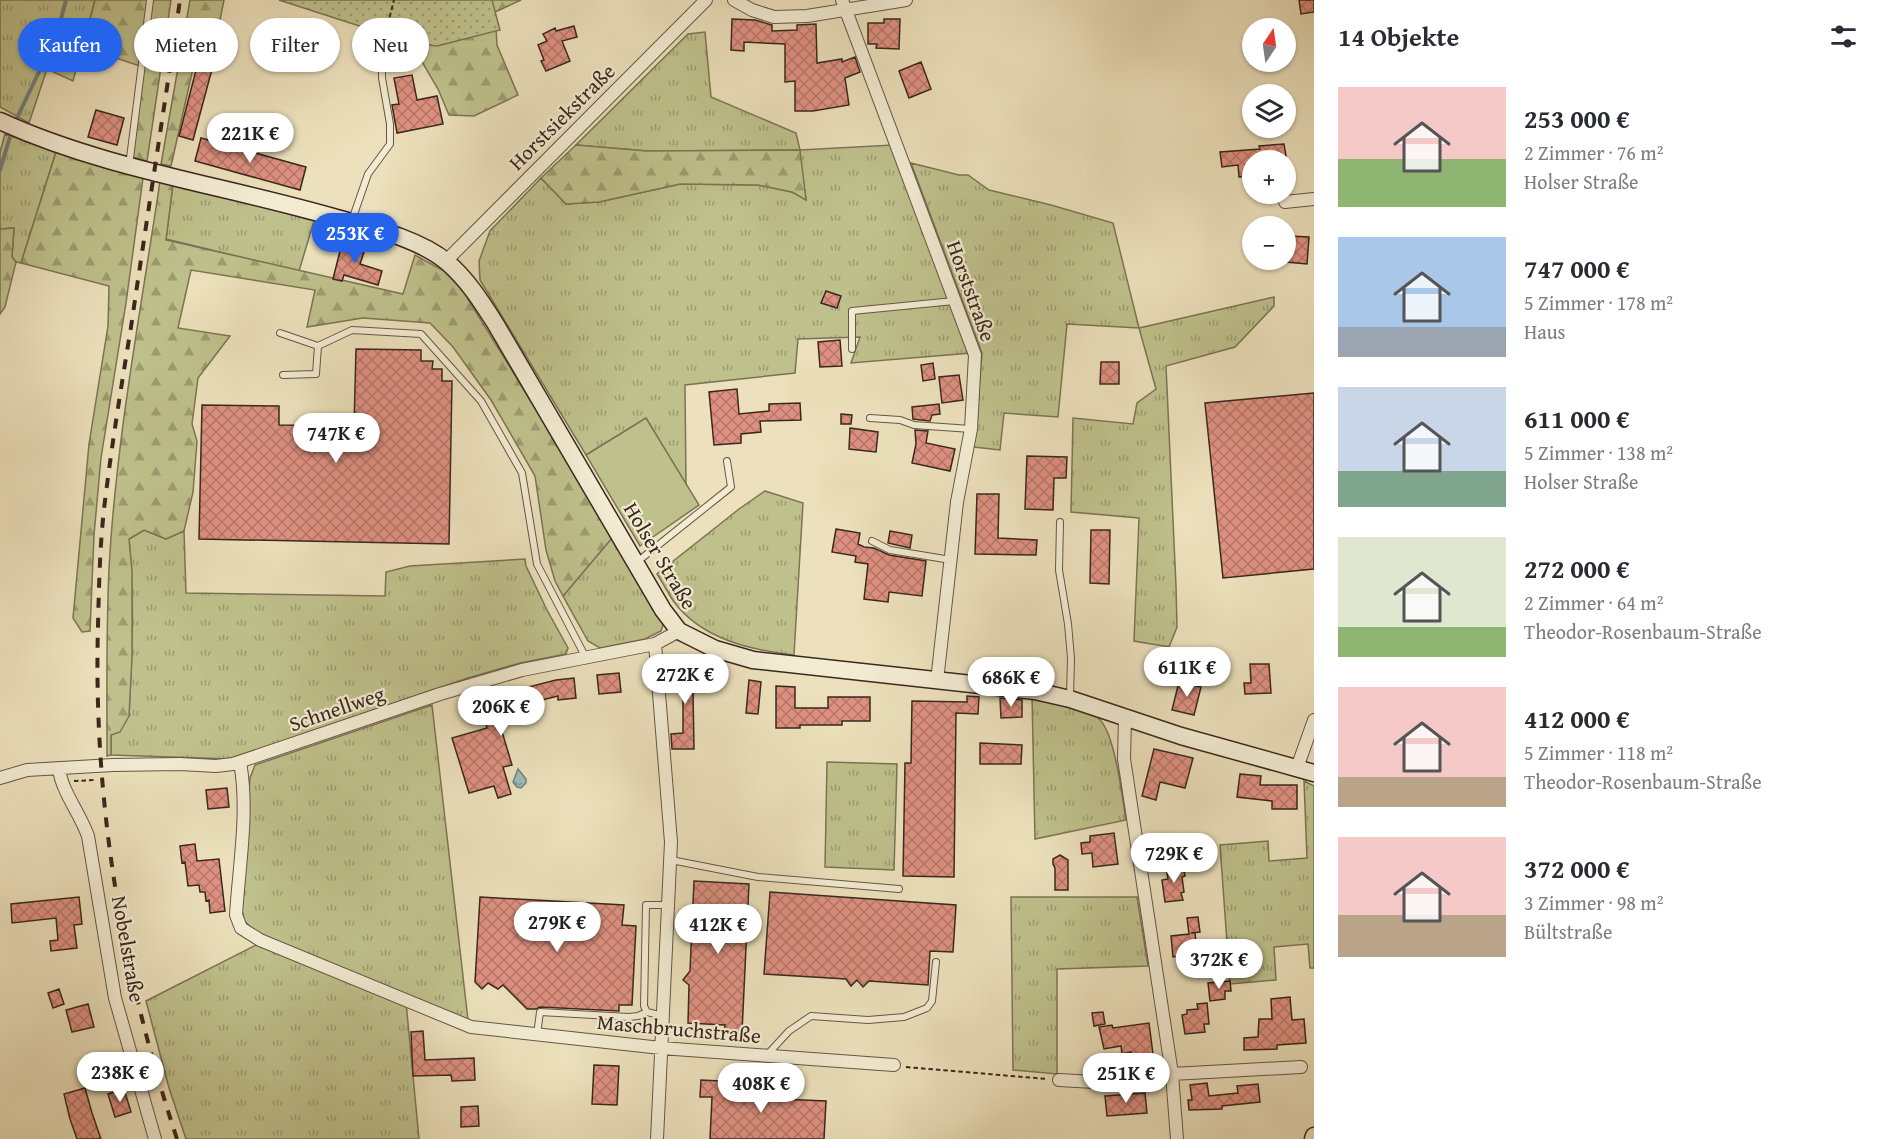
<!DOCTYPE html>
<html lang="de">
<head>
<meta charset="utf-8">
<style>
  body { margin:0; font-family:"Gentium Book Plus",serif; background:#f2f2f3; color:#2b2b33; height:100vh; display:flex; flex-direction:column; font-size:22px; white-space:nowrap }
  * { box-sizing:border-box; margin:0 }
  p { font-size:20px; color:#7c7c81 }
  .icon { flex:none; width:33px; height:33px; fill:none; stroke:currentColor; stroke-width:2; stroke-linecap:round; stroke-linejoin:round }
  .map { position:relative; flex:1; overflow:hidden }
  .panel { display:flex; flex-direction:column; background:#fff; width:570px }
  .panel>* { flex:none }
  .banner { position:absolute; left:18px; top:18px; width:570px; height:54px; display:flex; gap:12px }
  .needle { width:39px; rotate:13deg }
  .tools { position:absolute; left:1242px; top:18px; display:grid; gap:12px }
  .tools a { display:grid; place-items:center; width:54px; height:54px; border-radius:50%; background:#fff; box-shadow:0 2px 4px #0004; font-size:30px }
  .price { position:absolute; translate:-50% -51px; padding:0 14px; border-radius:21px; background:#fff; color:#222; font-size:20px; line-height:39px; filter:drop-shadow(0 2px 3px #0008) }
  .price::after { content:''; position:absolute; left:50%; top:36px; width:18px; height:14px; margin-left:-9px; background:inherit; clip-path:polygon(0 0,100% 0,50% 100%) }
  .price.current { background:#2563eb; color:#fff }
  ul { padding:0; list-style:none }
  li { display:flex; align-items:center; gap:18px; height:150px; padding:0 24px }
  li span { display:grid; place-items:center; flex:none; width:168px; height:120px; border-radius:0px; color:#555 }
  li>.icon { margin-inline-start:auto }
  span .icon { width:72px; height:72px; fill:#fffc; stroke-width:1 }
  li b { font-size:26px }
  h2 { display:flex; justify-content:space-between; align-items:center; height:72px; padding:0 24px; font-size:26px }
  .chip { padding:0 21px; border-radius:27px; background:#fff; box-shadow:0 2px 4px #0004; font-size:21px; line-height:54px }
  .chip.current { background:#2563eb; color:#fff }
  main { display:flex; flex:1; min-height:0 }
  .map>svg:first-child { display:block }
  .grass { fill:url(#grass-tufts); stroke:#7c7454; stroke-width:1.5 }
  .forest { fill:url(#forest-firs); stroke:#7c7454; stroke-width:1.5 }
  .park { fill:url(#park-dots); stroke:#7c7454; stroke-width:1.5 }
  .pitch { fill:#bfc18c; stroke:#7c7454; stroke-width:1.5 }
  .water { fill:url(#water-ripples); stroke:#74807a; stroke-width:1.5 }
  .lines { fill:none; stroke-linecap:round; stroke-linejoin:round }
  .stream { stroke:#74807a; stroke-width:4 }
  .building { fill:url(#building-cross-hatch); stroke:#3a271d; stroke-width:1.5 }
  .lane-casing { stroke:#665645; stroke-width:8 }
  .street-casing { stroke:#665645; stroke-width:14 }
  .secondary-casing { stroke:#3a271d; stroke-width:19 }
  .path { stroke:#3a271d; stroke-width:2; stroke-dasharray:4.5 3; stroke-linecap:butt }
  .lane { stroke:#f3ecd3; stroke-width:6 }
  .street { stroke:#f3ecd3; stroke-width:12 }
  .secondary { stroke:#f3ecd3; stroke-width:16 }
  .rail { stroke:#3a271d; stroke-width:4; stroke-dasharray:10 10; stroke-linecap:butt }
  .labels { text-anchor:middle; stroke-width:4.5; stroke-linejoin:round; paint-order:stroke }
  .street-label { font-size:21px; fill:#3a271d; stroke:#f3ecd3 }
</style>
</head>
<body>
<main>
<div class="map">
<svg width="1314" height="1139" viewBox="0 0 1314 1139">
  <defs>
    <pattern id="grass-tufts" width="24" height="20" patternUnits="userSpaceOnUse" patternTransform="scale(1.5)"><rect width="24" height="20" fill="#bfc18c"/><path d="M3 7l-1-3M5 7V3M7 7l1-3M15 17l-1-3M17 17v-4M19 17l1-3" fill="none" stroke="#9c9d72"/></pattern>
    <pattern id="forest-firs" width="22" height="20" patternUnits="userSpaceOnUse" patternTransform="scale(1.5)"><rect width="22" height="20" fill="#bfc18c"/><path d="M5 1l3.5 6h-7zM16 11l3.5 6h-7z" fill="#9c9d72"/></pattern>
    <pattern id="park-dots" width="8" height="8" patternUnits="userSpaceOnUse" patternTransform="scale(1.5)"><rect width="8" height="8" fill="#bfc18c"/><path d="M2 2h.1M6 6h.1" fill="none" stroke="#9c9d72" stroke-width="1.8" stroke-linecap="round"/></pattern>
    <pattern id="water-ripples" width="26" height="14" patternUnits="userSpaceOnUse" patternTransform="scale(1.5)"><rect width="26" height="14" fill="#9abcb8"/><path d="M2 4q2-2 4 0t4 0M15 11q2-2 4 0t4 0" fill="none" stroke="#7f9995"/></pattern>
    <pattern id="building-cross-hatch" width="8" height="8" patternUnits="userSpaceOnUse" patternTransform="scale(1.5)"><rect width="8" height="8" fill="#df9181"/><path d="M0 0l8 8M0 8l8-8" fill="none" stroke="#b67669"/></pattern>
  </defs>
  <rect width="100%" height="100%" fill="#ece1bc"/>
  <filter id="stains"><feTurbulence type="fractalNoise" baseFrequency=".00333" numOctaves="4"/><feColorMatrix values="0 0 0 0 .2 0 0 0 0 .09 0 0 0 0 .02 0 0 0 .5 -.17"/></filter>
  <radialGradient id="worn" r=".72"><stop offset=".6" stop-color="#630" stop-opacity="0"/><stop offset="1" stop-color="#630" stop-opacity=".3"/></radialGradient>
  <path class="grass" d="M0,0H95L73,81L47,69L29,123L0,107Z
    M705,32L711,97L796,133L800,150L893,145L971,353L851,363L860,337L798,339L795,373L685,385L686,485L646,418L586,455L480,280L479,261L490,231L541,178L566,204L599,202L680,184L758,185L792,192L806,199L799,150L647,151L576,145L688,34Z
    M5,134L56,152L21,263L16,262L12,257L14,228L0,229V152Z
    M911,163L959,175H968L989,190L1051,205L1113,223L1139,328L1274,297V306L1235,347L1166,366L1176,586L1177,627L1169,647L1134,641L1139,518L1071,512L1073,418L1133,424L1137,403L1156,389L1139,328L1067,324L1058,417L1004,413L1000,450L974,447L982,353Z
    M173,184L210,192L314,221L299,271L166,239Z
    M765,491L803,503L794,655C750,650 702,639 674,602C668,593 663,583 657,574L739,509Z
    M144,530L166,539L184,531L186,593L385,596L386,572L410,566L525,559L526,566L547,610L568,648L566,654L520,663L468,678L231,759L111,755V734L129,716C132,657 135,598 129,539Z
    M612,538L664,622L661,631L645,639L600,648L588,641L563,596Z
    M1032,696C1050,701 1084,708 1098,718C1115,731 1122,797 1126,820L1035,839Z
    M432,705L468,1020L261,936L245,922L241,907L250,778L255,765Z
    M827,762L897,764L894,870L825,867Z
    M1304,781L1314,786V968H1310L1308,944L1274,947L1276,980L1230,984L1220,845L1268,841L1269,861L1307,858Z
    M1011,897H1137L1148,966L1057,969V1074L1013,1070Z
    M256,945L406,1002L419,1139H186L169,1088L146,1001Z"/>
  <path class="forest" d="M95,0H171L147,161L131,157L143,67L83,47Z
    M190,0H224L215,45L199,42L171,166L161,164Z
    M322,0H521L495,12L497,45L518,95L474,116L449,115L438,89L407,36L386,41L364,16Z
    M576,145L647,151L800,150L806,200L792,192L758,185L680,184L599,202L566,204L541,178Z
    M56,152L143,178L126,303L101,458L94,535L90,631L82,632L73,618L89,444L108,326L109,286L21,263Z
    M160,181L173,184L166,240L403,294L415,255L444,271L463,291L570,465L612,538L563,596L555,581L546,550L535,476L491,400L453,347L430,323L363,318L307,327L315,290L191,270L178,328L230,336L198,378L192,424L197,441L193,492L184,531L166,539L144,530L129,539L132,571V657L129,716L120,732L111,735V755L107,756C107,694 106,631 109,569C116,439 141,310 160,181Z
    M14,228L12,257L16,262L5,307L0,314V229Z"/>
  <path class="park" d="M279,0H492L500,30L437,46L412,43Z"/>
  <path class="pitch" d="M646,418L699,505L640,546L586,455Z"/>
  <path class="water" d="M518,769L526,779V783L521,788L517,787L513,782Z"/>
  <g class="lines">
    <path class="stream" d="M16,120L57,34L66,0
      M0,170L10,137"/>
  </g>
  <path class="building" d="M1299,0H1314V12L1301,14Z
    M732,19L755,20L772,25V31L797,30V25L816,24L817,63L842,59V62L855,57L860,72L845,78L849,105L813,111H795V81L785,82V44L744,42V51L731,50Z
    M884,19H900L899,49L876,48L877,44H868V23H884Z
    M574,26L577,37L562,41L570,61L546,71L541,61L544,60L538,45L547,41L543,34L555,28L556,31Z
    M203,43L218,47L193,140L179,136Z
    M921,62L931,89L909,98L899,71Z
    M412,75L417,100L437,96L443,124L397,133L392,105L399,104L394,78Z
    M96,110L124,118L117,145L88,137Z
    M201,138L306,167L300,190L195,161Z
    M1284,144L1286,156L1252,160V176L1239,177L1238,165L1222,167L1220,152L1260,149L1259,146Z
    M1288,236L1309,237L1307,264L1286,262Z
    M343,239L366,246L360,264L382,271L378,285L344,275L342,281L333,279Z
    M826,291L841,296L837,308L821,303Z
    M840,340L842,366L820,367L818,342Z
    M356,349L421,350V361H433L432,369H442V381H452L449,544L199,539L202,405L279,406V425L354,426Z
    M1101,362H1119V384H1100Z
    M933,363L935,379L923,381L921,365Z
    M959,375L963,400L942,403L939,377Z
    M737,389L739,414L769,411V404L800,403L801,420L760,421L761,432L741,434V443L714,445L709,392Z
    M1314,393V569L1223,578L1205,403Z
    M939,404L940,414L932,415L930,421L913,419L912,407Z
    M841,414L852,415L851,424H841Z
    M850,428L878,432L876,452L849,449Z
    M915,430L928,431L926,443L955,449L950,471L912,463L916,444Z
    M1027,456L1067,457L1066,478H1054L1053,510L1025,509Z
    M977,494H999L998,538L1037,540L1036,555L975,554Z
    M836,529L860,533L858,544L864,547L874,548L889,555L926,561L922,596L889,592L888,602L864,599L868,564L855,562L856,556L832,552Z
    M1091,530H1110L1109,584L1090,583Z
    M890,531L912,535L910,548L888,543Z
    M1201,664L1217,668L1213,685L1197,681Z
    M1250,664H1269L1271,693L1245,694L1244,683H1251Z
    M674,665L698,667L696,692H693L694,749H672L671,734L683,733V691L671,690Z
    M619,673L621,692L599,694L597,675Z
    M574,678L576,698L558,700V696L518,706L519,708L497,715L512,765L503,767L511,794L498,798L494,786L469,793L452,738L487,728L481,709L495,705L493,696L556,680Z
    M749,680L761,682L758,714L746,713Z
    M1179,682L1201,687L1194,715L1172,710Z
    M776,686L795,687V708H828V697H870V721H842V725H800V728H776Z
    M967,696L979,697L978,714L956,713L954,877L903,876L905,763H911L912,701L967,702Z
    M1000,698L1022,700V717L1001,718Z
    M980,743L1022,745L1021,764H980Z
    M1154,749L1193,758L1185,788L1160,782L1156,800L1142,796Z
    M1240,774L1261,776L1260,785H1297V809H1272V801L1237,797Z
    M227,788L229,807L208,809L206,790Z
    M1114,833L1118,864L1093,867L1092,853L1082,854L1081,843L1090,842V836Z
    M195,844L197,861L219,859L225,911L210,913L209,900L206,901L205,892H200L199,885L188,886L185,862L182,863L180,846Z
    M1060,855L1068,860V890H1055V868L1053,864V859Z
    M1183,864L1185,876L1182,877L1184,892L1181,893L1183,900L1165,902L1162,880L1168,879L1166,867Z
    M694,881L749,884L742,1032L724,1031L725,1025L688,1023L689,985L683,980L690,971Z
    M770,892L956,905L953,952L930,951L928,985L869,981L863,987L857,980L851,986L846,979L764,974Z
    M79,897L82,924L74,925L77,948L51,951L50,941L58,940L56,918L12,923L11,904Z
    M480,897L624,905L622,925L636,926L632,1005H619V1011L540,1007L536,1009H527L503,985L498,989L488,983L482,989L475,982Z
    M1198,917L1200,932L1191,933H1195L1197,953L1173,957L1171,936L1189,934L1187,918Z
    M1230,981L1231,991H1225V999L1210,1001L1208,983Z
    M59,989L64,1004L53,1008L48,993Z
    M1290,997L1292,1020L1304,1019L1306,1043L1277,1045V1049L1244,1050V1038L1258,1037L1259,1019H1272L1271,999Z
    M1207,1003L1209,1024H1204L1205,1032L1185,1034L1182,1015L1187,1014V1010L1198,1009L1197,1004Z
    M88,1004L94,1027L72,1032L66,1010Z
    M1103,1012L1105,1024L1094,1026L1092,1013Z
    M1149,1023L1153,1054L1131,1057V1052L1122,1054L1121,1046L1104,1049L1099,1027L1112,1025L1113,1028Z
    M423,1031L425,1060L474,1058L475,1080L452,1081L451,1075L413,1076L411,1032Z
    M594,1065L619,1066L617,1105L592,1104Z
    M701,1080L759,1083V1098L826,1101L824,1139H710L712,1097H700Z
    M1207,1083L1209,1096L1238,1093L1237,1086L1258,1084L1260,1102L1222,1106V1109L1189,1110L1188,1100H1192L1190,1085Z
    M85,1088L92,1113L101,1139H77L70,1119L64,1094Z
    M124,1089L131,1112L115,1117L108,1094Z
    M1145,1093L1147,1113L1107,1116L1105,1096Z
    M478,1106L479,1126L461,1127V1107Z"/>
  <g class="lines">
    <g class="lane-casing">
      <path id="lane" d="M129,166L150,0
        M352,220L368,174L390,144V124L382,78V47
        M280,333L318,346
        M852,349V311L954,301
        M283,375L316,374L318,346L352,330L421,334L481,401L522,473L537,564L586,658
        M870,418L900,420L914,425L971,429
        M1060,522L1059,570L1068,624L1071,658L1070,697
        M872,541L890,550L951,560
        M637,562L731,487L727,461
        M671,860L758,877L899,889
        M663,1016L647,1012L644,1006L646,905H668
        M537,1035L540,1012L629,1017L638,1016L647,1012
        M766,1056L789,1031L811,1016L868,1020L904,1017L927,1008L932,1001L936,962"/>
    </g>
    <g class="street-casing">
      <path id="street" d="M734,0L752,10L774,17L807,16L906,0
        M842,0L975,355L971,429L957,502L937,681
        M1285,202L1314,199
        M446,261L706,0
        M655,644L671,842L657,1139
        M1125,717L1124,759L1172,1074L1177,1139
        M240,762C249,812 239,865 236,915L241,928L260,940L471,1027L661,1048L894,1065
        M1297,768L1314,720
        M59,769C62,792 80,813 88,836L115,998L155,1139
        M0,778L27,770L113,765L180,764L216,766L233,764L440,694L522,670L655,644L679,631
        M1059,1080L1112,1083L1172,1074L1301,1067"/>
    </g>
    <g class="secondary-casing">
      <path id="secondary" d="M0,121C105,169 222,185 333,217C369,227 418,238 447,262C467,279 481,301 495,323L663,610L679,631L715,649L753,660L1035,691L1070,699L1181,736L1314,773
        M1313,1139L1314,1136"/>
    </g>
    <path class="path" d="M384,39L394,0
      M74,781L95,780
      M906,1067L1047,1079"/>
    <use href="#lane" class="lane"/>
    <use href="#street" class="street"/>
    <use href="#secondary" class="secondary"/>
    <path class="rail" d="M177,1139C122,973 93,801 98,626C99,583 100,536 106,493C113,437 122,382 131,327C147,218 164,109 180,0"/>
  </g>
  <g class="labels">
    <g class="street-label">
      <text transform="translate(562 117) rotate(-45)" y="7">Horstsiekstraße</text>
      <text transform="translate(971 291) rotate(70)" y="7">Horststraße</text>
      <text transform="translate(660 556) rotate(59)" y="7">Holser Straße</text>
      <text transform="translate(337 709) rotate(-19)" y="7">Schnellweg</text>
      <text transform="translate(128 949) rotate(80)" y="7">Nobelstraße</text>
      <text transform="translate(679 1029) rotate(5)" y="7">Maschbruchstraße</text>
    </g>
  </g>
  <rect width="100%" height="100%" filter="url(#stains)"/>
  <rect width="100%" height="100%" fill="url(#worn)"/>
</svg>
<div class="tools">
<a><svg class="needle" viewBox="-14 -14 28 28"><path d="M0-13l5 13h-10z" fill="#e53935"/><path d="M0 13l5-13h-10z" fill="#7c7c81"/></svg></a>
<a><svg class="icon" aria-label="layers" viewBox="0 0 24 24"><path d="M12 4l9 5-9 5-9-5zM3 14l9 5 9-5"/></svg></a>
<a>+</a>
<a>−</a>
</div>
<b class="price" style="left:250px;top:164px">221K €</b>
<b class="price current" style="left:355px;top:264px">253K €</b>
<b class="price" style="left:336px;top:464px">747K €</b>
<b class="price" style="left:1187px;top:698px">611K €</b>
<b class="price" style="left:685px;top:705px">272K €</b>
<b class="price" style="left:1011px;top:708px">686K €</b>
<b class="price" style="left:501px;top:737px">206K €</b>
<b class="price" style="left:1174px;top:884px">729K €</b>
<b class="price" style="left:557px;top:953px">279K €</b>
<b class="price" style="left:718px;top:955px">412K €</b>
<b class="price" style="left:1219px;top:990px">372K €</b>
<b class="price" style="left:120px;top:1103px">238K €</b>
<b class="price" style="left:1126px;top:1104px">251K €</b>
<b class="price" style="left:761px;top:1114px">408K €</b>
<div class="banner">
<a class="chip current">Kaufen</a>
<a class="chip">Mieten</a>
<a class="chip">Filter</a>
<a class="chip">Neu</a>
</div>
</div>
<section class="panel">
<h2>14 Objekte<svg class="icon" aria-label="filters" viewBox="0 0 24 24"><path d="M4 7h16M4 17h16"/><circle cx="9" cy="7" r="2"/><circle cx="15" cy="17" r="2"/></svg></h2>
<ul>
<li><span style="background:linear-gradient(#f6c9c9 60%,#8fb573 0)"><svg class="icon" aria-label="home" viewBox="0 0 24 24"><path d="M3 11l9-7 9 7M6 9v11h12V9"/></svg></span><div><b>253 000 €</b><p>2 Zimmer · 76 m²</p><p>Holser Straße</p></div></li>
<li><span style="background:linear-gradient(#a9c7e8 75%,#9aa5b1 0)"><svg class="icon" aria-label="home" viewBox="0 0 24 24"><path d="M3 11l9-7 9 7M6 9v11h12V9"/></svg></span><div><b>747 000 €</b><p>5 Zimmer · 178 m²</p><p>Haus</p></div></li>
<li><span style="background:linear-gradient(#c9d6e8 70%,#7fa58c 0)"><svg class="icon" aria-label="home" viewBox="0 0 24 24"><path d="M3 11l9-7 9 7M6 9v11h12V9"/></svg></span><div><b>611 000 €</b><p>5 Zimmer · 138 m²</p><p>Holser Straße</p></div></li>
<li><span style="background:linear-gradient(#dfe7d0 75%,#8fb573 0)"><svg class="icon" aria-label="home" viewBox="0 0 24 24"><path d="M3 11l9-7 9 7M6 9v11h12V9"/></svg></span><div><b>272 000 €</b><p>2 Zimmer · 64 m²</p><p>Theodor-Rosenbaum-Straße</p></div></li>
<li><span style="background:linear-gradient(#f6c9c9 75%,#b9a48a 0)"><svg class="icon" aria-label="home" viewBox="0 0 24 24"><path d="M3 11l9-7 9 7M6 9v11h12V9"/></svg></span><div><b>412 000 €</b><p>5 Zimmer · 118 m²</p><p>Theodor-Rosenbaum-Straße</p></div></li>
<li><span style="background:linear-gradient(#f6c9c9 65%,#b9a48a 0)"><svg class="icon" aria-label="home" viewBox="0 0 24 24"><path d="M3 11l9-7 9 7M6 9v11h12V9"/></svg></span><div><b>372 000 €</b><p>3 Zimmer · 98 m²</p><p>Bültstraße</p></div></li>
</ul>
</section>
</main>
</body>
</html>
